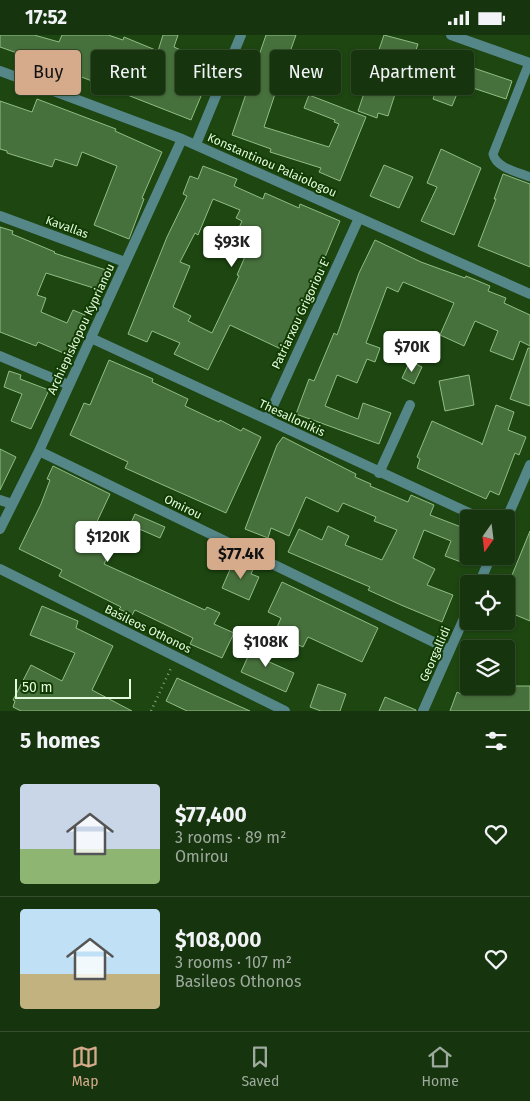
<!DOCTYPE html>
<html lang="en">
<head>
<meta charset="utf-8">
<style>
  body { margin:0; font-family:"Fira Sans",sans-serif; background:#1f3c16; color:#f1f3f6; height:100vh; display:flex; flex-direction:column; font-size:19px; white-space:nowrap }
  * { box-sizing:border-box; margin:0 }
  p { font-size:16px; color:#9eaa9d }
  .icon { flex:none; width:28px; height:28px; fill:none; stroke:currentColor; stroke-width:2; stroke-linecap:round; stroke-linejoin:round }
  .map { position:relative; height:676px; overflow:hidden }
  .sheet { display:flex; flex-direction:column; background:#16340d; flex:1 }
  .sheet>* { flex:none }
  .hud { position:absolute; left:15px; top:15px; width:500px; height:45px; display:flex; gap:10px }
  .needle { width:32px; rotate:194deg }
  .fabs { position:absolute; left:460px; top:475px; display:grid; gap:10px }
  .fabs a { display:grid; place-items:center; width:55px; height:55px; border-radius:5px; background:#16340d; box-shadow:0 1px 4px #0004,0 0 0 1px #354f2e; font-size:25px }
  .scale { position:absolute; left:15px; bottom:12px; width:116px; box-sizing:border-box; padding-left:5px; border:2px solid #e3fbdd; border-top:0; font-size:14px; line-height:18px; white-space:nowrap; color:#e3fbdd; -webkit-text-stroke:4px #123b04; paint-order:stroke }
  .price { position:absolute; translate:-50% -42px; padding:0 11px; border-radius:5px; background:#fff; color:#222; font-size:16px; line-height:32px; filter:drop-shadow(0 1px 2px #0008) }
  .price::after { content:''; position:absolute; left:50%; top:30px; width:15px; height:11px; margin-left:-8px; background:inherit; clip-path:polygon(0 0,100% 0,50% 100%) }
  .price.active { background:#d6ab8b; color:#111 }
  ul { padding:0; list-style:none }
  li { display:flex; align-items:center; gap:15px; height:125px; padding:0 20px }
  li+li { border-top:1px solid #354f2e }
  li span { display:grid; place-items:center; flex:none; width:140px; height:100px; border-radius:5px; color:#555 }
  li>.icon { margin-inline-start:auto }
  span .icon { width:60px; height:60px; fill:#fffc; stroke-width:1 }
  li b { font-size:21px }
  h2 { display:flex; justify-content:space-between; align-items:center; height:60px; padding:0 20px; font-size:21px }
  .tag { padding:0 18px; border-radius:5px; background:#16340d; box-shadow:0 1px 4px #0004,0 0 0 1px #354f2e; font-size:18px; line-height:45px }
  .tag.active { background:#d6ab8b; color:#111 }
  .status { display:flex; justify-content:space-between; align-items:center; height:35px; padding:0 25px; background:#16340d; direction:ltr }
  .status svg { height:14px; fill:currentColor }
  .menu { display:flex; justify-content:space-around; align-items:center; height:70px; border-top:1px solid #354f2e; background:#16340d; font-size:14px; color:#9eaa9d }
  .menu a { display:grid; justify-items:center; gap:2px }
  .menu .active { color:#d6ab8b }
  .map>svg:first-child { display:block }
  .building { fill:#47713c; stroke:#90bd84; fill-rule:evenodd }
  .lines { fill:none; stroke-linecap:round; stroke-linejoin:round }
  .path { stroke:#80a077; stroke-width:2.5; stroke-dasharray:1 4; stroke-linecap:butt }
  .lane { stroke:#558688; stroke-width:9 }
  .street { stroke:#558688; stroke-width:10 }
  .labels { text-anchor:middle; stroke-width:4; stroke-linejoin:round; paint-order:stroke }
  .street-label { font-size:12px; fill:#e3fbdd; stroke:#123b04 }
</style>
</head>
<body>
<div class="status"><b>17:52</b><svg viewBox="0 0 49 12"><path d="M0 12V9h3v3zM5 12V6h3v6zM10 12V3h3v9zM15 12V0h3v12zM26 1h20v11H26zM47 4h2v5h-2z"/></svg></div>
<div class="map">
<svg width="530" height="676" viewBox="0 0 530 676">
  <rect width="100%" height="100%" fill="#1d4611"/>
  <path class="building" d="M0,0H34L59,7L62,0H108L123,5L124,2L158,16L163,0H178L174,12L214,30L191,85L46,28L0,12Z
    M266,0H296L290,17L298,20L296,25L305,28L299,45L282,38L264,92L329,112L339,89L334,87L335,85L304,73L309,60L366,82L340,146L319,137L321,133L270,117L271,114L232,100Z
    M384,0L418,9L411,30L405,28L388,81L378,78L377,83L358,76Z
    M447,24L512,46L506,64L461,49L452,71L433,64Z
    M37,64L116,94L115,96L162,117L142,163L144,164L129,204L94,190L117,131L82,117L77,131L55,124L52,132L7,118V116L0,114V66L32,77Z
    M441,114L481,133L454,200L421,186L437,152L427,148Z
    M384,130L413,142L399,173L370,161Z
    M203,131L237,144L234,151L263,164L265,158L299,173L300,169L340,186L320,234H321L317,246L313,245L283,315L230,290L208,335L174,319L180,308L152,296L147,307L128,299L167,202L187,161L183,159L190,141L198,144ZM213,164L240,175L236,183L242,186L231,211L247,217L237,240L239,241L212,298L188,286L191,281L173,272L190,231L180,227L195,198L198,200Z
    M503,139L530,149V232L478,211L496,164H494Z
    M0,192L13,196L12,199L55,217L54,218L106,235L100,255L46,238L37,260L46,263L41,277L67,288L73,275L85,280L68,320L38,307L36,311L0,297Z
    M375,205L421,227L465,243L466,241L490,251L488,256L506,263L504,268L530,280V311L520,306L513,325L490,316L498,296L475,286L464,311L440,300L454,268L403,247L398,257L387,252L366,308L380,313L375,327L367,324L357,348L337,340L325,371L358,384L363,368L391,378L379,409L296,379L309,344L314,346L334,298L337,300L359,238Z
    M528,313H530V371L510,364Z
    M109,325L153,344L152,347L188,364L185,371L219,387L220,385L241,396L243,393L261,402L226,478L125,433L128,427L70,400L84,368L90,370Z
    M410,326L422,332L414,349L402,343Z
    M9,336L21,340L20,344L49,355L31,394L11,386L22,359L4,352Z
    M469,340L474,370L445,376L439,346Z
    M496,370L514,377L508,395L526,402L519,420L515,418L499,460L490,456L486,464L417,433L420,424L417,422L432,386L481,408L482,410Z
    M283,402L356,439L355,442L371,449L370,451L408,467L411,460L434,470L430,480L469,495V530L445,521L451,506L424,495L413,523L435,534L427,550L453,560L442,587L401,570L368,555L370,552L288,517L299,494L322,505L328,491L349,501L345,510L382,525L397,495L374,486L376,482L343,468L338,477L306,462L289,501L271,493L268,503L245,494L277,410Z
    M0,414L16,422L0,455Z
    M53,431L110,459L87,508L109,519L104,529L205,575L207,572L220,578L214,589L234,598L222,623L190,609L193,603L135,575L132,580L119,574L121,572L59,541L62,535L19,514L41,469L50,445L47,444Z
    M135,479L165,492L160,503L130,490Z
    M530,496V586L506,576V543L510,545Z
    M235,523L254,532L251,539L259,542L249,565L222,553Z
    M282,547L378,593L362,627L308,602L303,612L274,599L281,583L268,577Z
    M42,571L78,586L76,593L113,611L92,655L132,676H21L13,672L15,666L13,665L31,630L62,646L75,618L30,600Z
    M255,606L271,612L265,625L294,638L286,657L241,637Z
    M177,643L214,660L250,676H187L166,666Z
    M318,649L346,659L340,676H321L310,672Z
    M463,651H530V676H450L457,657L461,659Z
    M385,662L416,675V676H379Z"/>
  <g class="lines">
    <path class="path" d="M151,676L171,633"/>
    <path class="lane" d="M529,28L493,119C496,133 518,137 530,142"/>
    <path class="street" d="M451,0L530,28
      M0,36L182,104L530,259
      M196,109L241,0
      M0,181L125,227
      M91,303L482,484
      M0,321L69,350
      M267,384L359,183
      M39,416L450,615
      M379,438L410,370
      M0,465L12,469
      M506,485L530,430
      M0,494L39,416L182,104
      M0,534L285,676
      M479,549L491,521
      M423,676L469,572"/>
  </g>
  <g class="labels">
    <g class="street-label">
      <text transform="translate(272 130) rotate(24)" y="4">Konstantinou Palaiologou</text>
      <text transform="translate(67 192) rotate(20)" y="4">Kavallas</text>
      <text transform="translate(301 278) rotate(-65)" y="4">Patriarxou Grigoriou E'</text>
      <text transform="translate(81 294) rotate(-65)" y="4">Archiepiskopou Kyprianou</text>
      <text transform="translate(292 383) rotate(25)" y="4">Thesallonikis</text>
      <text transform="translate(183 472) rotate(26)" y="4">Omirou</text>
      <text transform="translate(148 594) rotate(26)" y="4">Basileos Othonos</text>
      <text transform="translate(435 619) rotate(-66)" y="4">Georgallidi</text>
    </g>
  </g>
</svg>
<div class="fabs">
<a><svg class="needle" viewBox="-14 -14 28 28"><path d="M0-13l5 13h-10z" fill="#e53935"/><path d="M0 13l5-13h-10z" fill="#9eaa9d"/></svg></a>
<a><svg class="icon" aria-label="locate" viewBox="0 0 24 24"><circle cx="12" cy="12" r="6"/><path d="M12 2v4M12 18v4M2 12h4M18 12h4"/></svg></a>
<a><svg class="icon" aria-label="layers" viewBox="0 0 24 24"><path d="M12 4l9 5-9 5-9-5zM3 14l9 5 9-5"/></svg></a>
</div>
<div class="scale">50 m</div>
<b class="price" style="left:232px;top:233px">$93K</b>
<b class="price" style="left:412px;top:338px">$70K</b>
<b class="price" style="left:108px;top:528px">$120K</b>
<b class="price active" style="left:241px;top:545px">$77.4K</b>
<b class="price" style="left:266px;top:633px">$108K</b>
<div class="hud">
<a class="tag active">Buy</a>
<a class="tag">Rent</a>
<a class="tag">Filters</a>
<a class="tag">New</a>
<a class="tag">Apartment</a>
</div>
</div>
<section class="sheet">
<h2>5 homes<svg class="icon" aria-label="filters" viewBox="0 0 24 24"><path d="M4 7h16M4 17h16"/><circle cx="9" cy="7" r="2"/><circle cx="15" cy="17" r="2"/></svg></h2>
<ul>
<li><span style="background:linear-gradient(#c9d6e8 65%,#8fb573 0)"><svg class="icon" aria-label="home" viewBox="0 0 24 24"><path d="M3 11l9-7 9 7M6 9v11h12V9"/></svg></span><div><b>$77,400</b><p>3 rooms · 89 m²</p><p>Omirou</p></div><svg class="icon" aria-label="heart" viewBox="0 0 24 24"><path d="M12 20l-8-8c-3-5 5-10 8-4 3-6 11-1 8 4z"/></svg></li>
<li><span style="background:linear-gradient(#bfe0f5 65%,#c2b280 0)"><svg class="icon" aria-label="home" viewBox="0 0 24 24"><path d="M3 11l9-7 9 7M6 9v11h12V9"/></svg></span><div><b>$108,000</b><p>3 rooms · 107 m²</p><p>Basileos Othonos</p></div><svg class="icon" aria-label="heart" viewBox="0 0 24 24"><path d="M12 20l-8-8c-3-5 5-10 8-4 3-6 11-1 8 4z"/></svg></li>
</ul>
</section>
<nav class="menu">
<a class="active"><svg class="icon" aria-label="map" viewBox="0 0 24 24"><path d="M3 6l6-2 6 2 6-2v14l-6 2-6-2-6 2zM9 4v14M15 6v14"/></svg>Map</a>
<a><svg class="icon" aria-label="saved" viewBox="0 0 24 24"><path d="M7 4h10v16l-5-4-5 4z"/></svg>Saved</a>
<a><svg class="icon" aria-label="home" viewBox="0 0 24 24"><path d="M3 11l9-7 9 7M6 9v11h12V9"/></svg>Home</a>
</nav>
</body>
</html>
